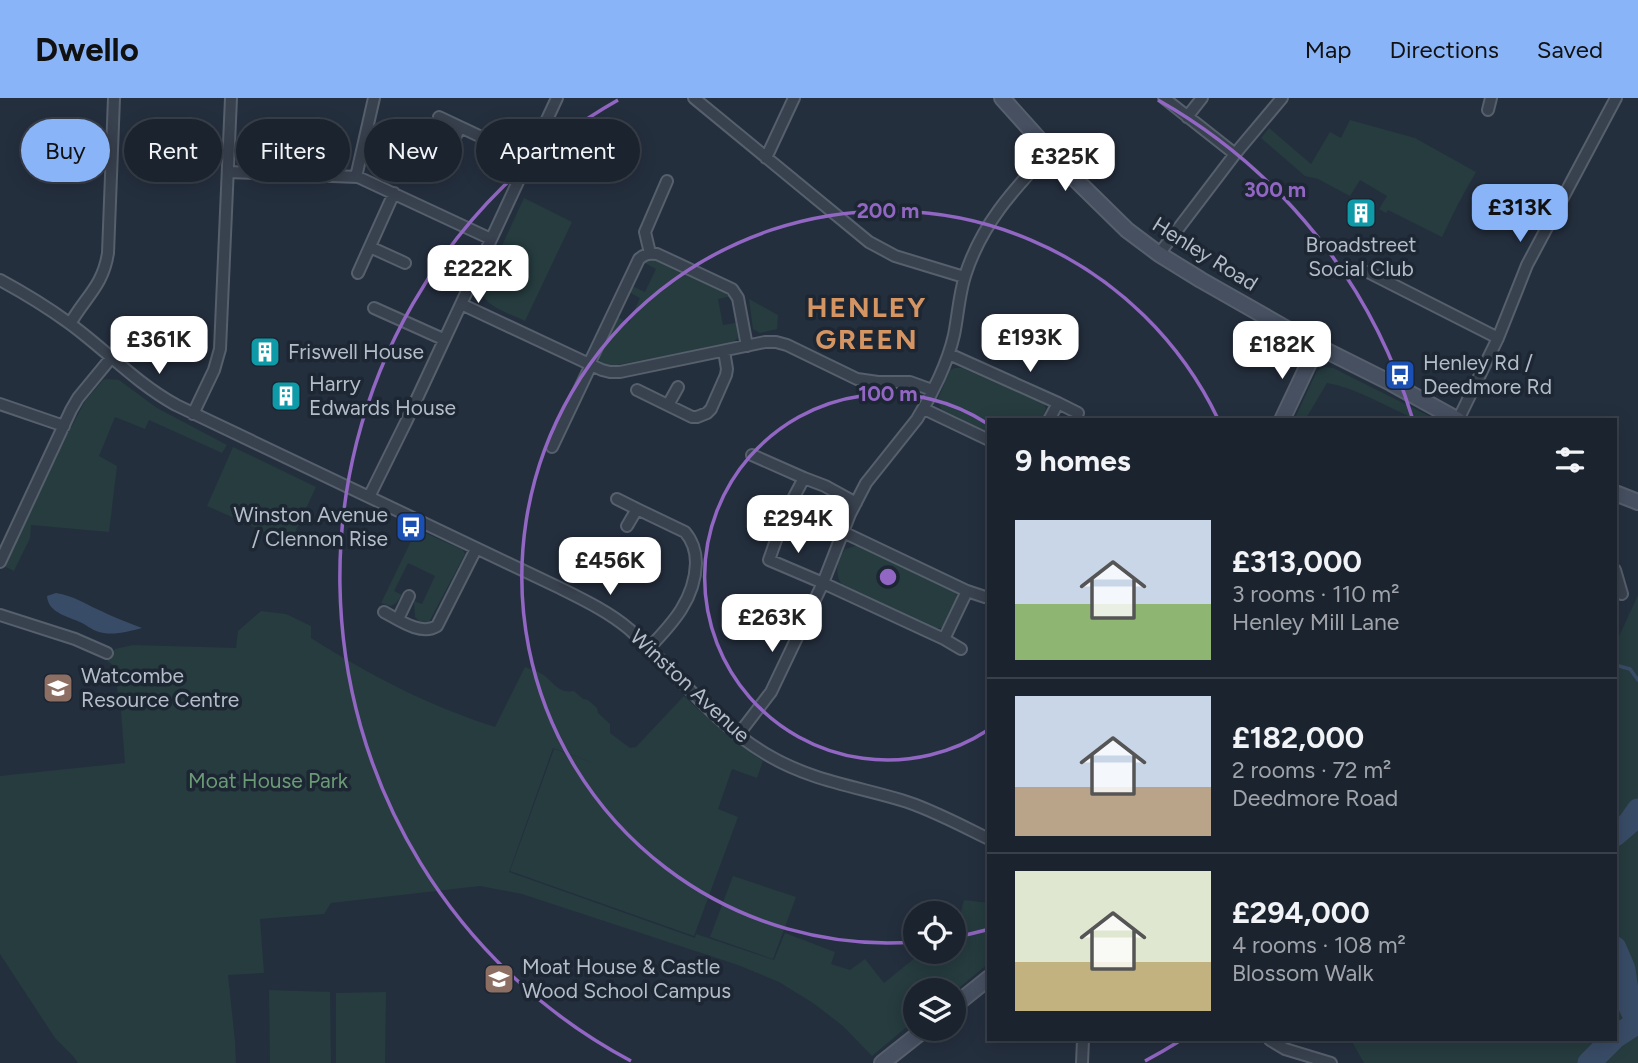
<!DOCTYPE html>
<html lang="en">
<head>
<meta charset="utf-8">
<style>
  body { margin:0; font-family:Figtree,sans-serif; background:#242b36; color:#f1f3f6; height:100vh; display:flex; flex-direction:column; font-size:26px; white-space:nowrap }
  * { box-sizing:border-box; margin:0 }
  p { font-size:23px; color:#a0a4aa }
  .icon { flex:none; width:38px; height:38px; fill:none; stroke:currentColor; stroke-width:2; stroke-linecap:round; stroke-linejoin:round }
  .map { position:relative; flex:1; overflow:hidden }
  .side { position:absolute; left:987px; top:320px; width:630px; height:623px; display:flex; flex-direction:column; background:#1b232e; border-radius:0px; box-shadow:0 4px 18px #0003,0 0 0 2px #39404a }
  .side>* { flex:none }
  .guide { position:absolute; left:21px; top:21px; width:665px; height:63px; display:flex; gap:14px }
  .controls { position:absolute; left:903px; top:803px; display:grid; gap:14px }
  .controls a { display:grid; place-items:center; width:63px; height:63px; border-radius:50%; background:#1b232e; box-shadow:0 4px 18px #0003,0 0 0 2px #39404a; font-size:35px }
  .price { position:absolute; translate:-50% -60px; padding:0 16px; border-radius:14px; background:#fff; color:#222; font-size:23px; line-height:46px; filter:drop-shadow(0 2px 4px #0008) }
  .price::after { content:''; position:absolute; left:50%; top:42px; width:21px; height:16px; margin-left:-10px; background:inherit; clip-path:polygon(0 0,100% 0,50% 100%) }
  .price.selected { background:#8ab4f8; color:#111 }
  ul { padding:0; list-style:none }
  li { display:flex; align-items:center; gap:21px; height:175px; padding:0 28px }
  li+li { border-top:2px solid #39404a }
  li span { display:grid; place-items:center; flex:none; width:196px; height:140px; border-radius:0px; color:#555 }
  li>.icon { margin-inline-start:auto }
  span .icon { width:84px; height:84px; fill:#fffc; stroke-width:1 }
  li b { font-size:30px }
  h2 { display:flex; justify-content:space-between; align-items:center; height:84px; padding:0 28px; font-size:30px }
  .chip { padding:0 24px; border-radius:32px; background:#1b232e; box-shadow:0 4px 18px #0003,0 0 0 2px #39404a; font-size:24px; line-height:63px }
  .chip.selected { background:#8ab4f8; color:#111 }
  header { display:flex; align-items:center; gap:42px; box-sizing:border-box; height:98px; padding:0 35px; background:#8ab4f8; color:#111 }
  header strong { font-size:33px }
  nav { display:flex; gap:38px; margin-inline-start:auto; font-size:24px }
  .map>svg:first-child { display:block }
  .green { fill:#263c3f }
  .water { fill:#394c67 }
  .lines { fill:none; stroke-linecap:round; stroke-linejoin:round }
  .stream { stroke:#394c67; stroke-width:3.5 }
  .river { stroke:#394c67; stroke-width:23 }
  .street-casing { stroke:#565f6c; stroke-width:14 }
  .secondary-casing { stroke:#565f6c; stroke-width:18 }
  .street { stroke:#38414e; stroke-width:10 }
  .secondary { stroke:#465061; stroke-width:14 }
  .ring { fill:none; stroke:#9266c3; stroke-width:3.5 }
  .labels { text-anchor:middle; stroke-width:7; stroke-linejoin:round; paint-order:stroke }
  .poi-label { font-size:21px; fill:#b4bcc9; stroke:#1d2633; text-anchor:start }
  .street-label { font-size:21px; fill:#b4bcc9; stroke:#1d2633 }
  .park-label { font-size:21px; fill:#6b9a76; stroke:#1d2633 }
  .district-label { font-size:28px; font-weight:bold; letter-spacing:2px; fill:#d59563; stroke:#1d2633 }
  .centre { fill:#9266c3; stroke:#1d2633; stroke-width:3.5 }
  .ring-label { font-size:21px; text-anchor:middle; font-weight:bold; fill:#9266c3; stroke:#1d2633; stroke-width:7; stroke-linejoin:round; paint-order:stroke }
</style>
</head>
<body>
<header>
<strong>Dwello</strong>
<nav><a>Map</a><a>Directions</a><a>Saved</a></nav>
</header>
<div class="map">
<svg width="1638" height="965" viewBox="0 0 1638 965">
  <rect width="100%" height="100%" fill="#242f3e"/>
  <path class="green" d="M1350,22L1415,40L1476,74L1458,106L1442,139L1388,112L1386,115L1379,111L1387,98L1360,82L1350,98L1318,81L1305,78L1261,40L1269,30L1311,66L1330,34L1341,40Z
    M524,100L572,124L525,223C511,216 485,209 481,193Z
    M653,159L729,193L732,198L718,201L723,227L736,225L738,240L732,245L612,268H604L599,261L617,219L629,225L640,200L629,194L632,188L645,194L656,171L643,164L646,160Z
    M749,201L778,217L777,231L760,235L753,231Z
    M1325,269L1333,270L1437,322H1410L1408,318C1382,306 1355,290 1327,285L1305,322H1294L1317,273Z
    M955,270H962L1043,305L1046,310L1042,322H989V335L941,311L938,301L950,272Z
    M107,281L119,282L157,310L227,347L222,355L149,322L145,331L115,319L99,358L117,368L109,434L31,427L30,440L14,473L4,468V462L30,416L66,339L85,303L103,282Z
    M233,349L316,389L290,445L207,408Z
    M423,434L463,452L465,456L428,526L421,525L415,519L414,503L422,506L435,478L408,465L394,493L402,497L396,505L391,508L381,505L414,437Z
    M859,447L955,492C961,504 951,517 946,529L935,531L842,487C834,474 837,464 845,451Z
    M1638,497V965H1364L1351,942H1615V547Z
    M261,513L286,516L311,528V540C371,578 427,607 495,629L525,569C530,571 537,573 542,576C554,584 558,596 574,593L583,601L588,602L597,610L598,615L610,626V635L630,650L636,649L684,598C709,622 734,644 763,663L757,680L732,671L718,711L738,719L694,838L510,773L554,651L594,665L553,650L509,774L695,840L696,836L774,862L785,835L835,854L831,866L850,872L865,861L884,885L922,854H954V827L960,817L964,802L989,805V865L954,894L915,892V922L872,958L843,928L813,905L779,884L738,867L522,796L480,788L331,805L324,816L260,821L264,875L228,877L235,943L236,965H78L73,958L55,940L0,856V678L125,665L121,613L113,567L107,563L115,551L133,547L236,550L238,533Z
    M733,778L796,799L773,861L710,839Z
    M269,892L330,894L331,965H270Z
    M386,894L385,965H336V895Z"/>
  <path class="water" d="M56,495C74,498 83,505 99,512C113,519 127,524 142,530C130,533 116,537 104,535C96,534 90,530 84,526C71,519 48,516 47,498Z"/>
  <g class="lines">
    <path class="stream" d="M1615,567L1630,571L1638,582"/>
    <path class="river" d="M1615,737L1629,725L1638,712
      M1615,850L1624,871L1629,907L1637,923L1632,928L1615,939
      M1589,965L1612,942"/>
    <g class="street-casing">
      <path id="street" d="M694,0L869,144L895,158L964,179
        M1164,0L1235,56
        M1488,12L1491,0
        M439,19L528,61
        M1187,19L1202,0
        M450,50L460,29
        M766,60L794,0
        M228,74L358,79L491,141
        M356,79L374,0
        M370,149L405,165
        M650,155L645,134L667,83
        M1159,156L1235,56L1282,0
        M1368,174L1498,240
        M358,175L394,95
        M0,182C24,195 47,209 69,225C106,252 136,285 176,307L560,490C584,502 609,514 629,531C675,572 712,624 766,656C809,682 854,688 901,702C929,710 962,728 989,741
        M461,206L602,272L610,274H620L765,244H776L787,247L857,281L878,284H910L932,292
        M374,210L443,241
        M70,226C85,199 103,188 108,155L114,0
        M949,256L1058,305L1049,322
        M589,266L639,161C645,156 649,155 657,156L732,191L738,200L747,248
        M637,292L692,319H697L707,315L711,311L726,277L727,271L724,253
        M1058,305L1078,315
        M0,306L64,328
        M668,307L678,289
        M924,311L989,342
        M193,316L214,272L220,251L231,0
        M1458,322L1498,240L1527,167L1616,0
        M552,349L591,267
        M752,357L804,380
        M369,399L406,324L557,0
        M617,401L637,411
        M786,414L804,380L825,388L856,405
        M782,425L769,462L823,485L944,541L967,493L843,434
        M627,428L637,411L685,434C692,442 696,454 696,465C695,501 673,525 649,550
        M0,464L71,312L78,300L111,260
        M1615,472L1622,496
        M967,493L985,499
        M384,514C399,522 421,538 437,528L476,451
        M0,517L75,541L107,555
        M398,521L409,498
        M944,541L961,551
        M738,637L771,594L823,485L850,416L866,385L917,321C932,297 948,264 954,237C958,217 959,197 965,178C981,127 1013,92 1049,54
        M1270,942L1285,951L1331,965
        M1082,965L1083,942"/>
    </g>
    <g class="secondary-casing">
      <path id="secondary" d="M1002,0L1072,78L1127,132L1159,156L1201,182L1317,248L1391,285L1458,322
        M1282,322L1317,248
        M1615,395L1638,404
        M954,908L989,880
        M882,965L925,931"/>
    </g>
    <use href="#street" class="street"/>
    <use href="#secondary" class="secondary"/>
  </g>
  <g class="ring">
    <path d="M988 632A183 183 0 1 1 988 326"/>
    <path d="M986 832A366 366 0 0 1 955 839M914 844A366 366 0 1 1 1218 321"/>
    <path d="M1178 944A548 548 0 0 1 1145 963M631 963A548 548 0 0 1 618 2M1158 2A548 548 0 0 1 1412 319"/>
  </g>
  <defs>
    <g id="building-square" transform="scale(1.575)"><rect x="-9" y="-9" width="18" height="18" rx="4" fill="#0f9aa8" stroke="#1d2633"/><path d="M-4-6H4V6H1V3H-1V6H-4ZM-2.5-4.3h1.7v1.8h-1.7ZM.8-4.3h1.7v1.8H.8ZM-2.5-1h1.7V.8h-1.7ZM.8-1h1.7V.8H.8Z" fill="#fff"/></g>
    <g id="bus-square" transform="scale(1.575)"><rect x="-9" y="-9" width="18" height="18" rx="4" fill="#1a4fb4" stroke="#1d2633"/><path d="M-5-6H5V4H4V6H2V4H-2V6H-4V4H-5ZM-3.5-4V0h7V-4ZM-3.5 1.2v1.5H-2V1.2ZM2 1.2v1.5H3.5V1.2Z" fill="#fff"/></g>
    <g id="school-square" transform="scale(1.575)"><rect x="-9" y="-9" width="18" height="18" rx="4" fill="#8d6e63" stroke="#1d2633"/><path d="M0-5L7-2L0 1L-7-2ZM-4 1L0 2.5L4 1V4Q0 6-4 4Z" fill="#fff"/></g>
  </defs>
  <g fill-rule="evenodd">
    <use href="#building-square" x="1361" y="115"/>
    <use href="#building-square" x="265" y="254"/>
    <use href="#bus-square" x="1400" y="277"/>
    <use href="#building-square" x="286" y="298"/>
    <use href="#bus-square" x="411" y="429"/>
    <use href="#school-square" x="58" y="590"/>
    <use href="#school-square" x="499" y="881"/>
  </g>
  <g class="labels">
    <g class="poi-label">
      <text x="1361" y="154" text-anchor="middle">Broadstreet<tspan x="1361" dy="24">Social Club</tspan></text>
      <text x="288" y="261">Friswell House</text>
      <text x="1423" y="272">Henley Rd /<tspan x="1423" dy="24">Deedmore Rd</tspan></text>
      <text x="309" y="293">Harry<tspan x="309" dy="24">Edwards House</tspan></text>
      <text x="388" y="424" text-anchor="end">Winston Avenue<tspan x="388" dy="24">/ Clennon Rise</tspan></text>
      <text x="81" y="585">Watcombe<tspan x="81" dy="24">Resource Centre</tspan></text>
      <text x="522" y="876">Moat House &amp; Castle<tspan x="522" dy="24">Wood School Campus</tspan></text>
    </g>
    <g class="street-label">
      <text transform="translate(1205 156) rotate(32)" y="7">Henley Road</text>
      <text transform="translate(690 588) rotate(43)" y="7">Winston Avenue</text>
    </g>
    <g class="park-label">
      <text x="268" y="690">Moat House Park</text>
    </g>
    <g class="district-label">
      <text x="867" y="219">HENLEY<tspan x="867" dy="32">GREEN</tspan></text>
    </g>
  </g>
  <circle cx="888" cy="479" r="10" class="centre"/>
  <g class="ring-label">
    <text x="1275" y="99">300 m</text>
    <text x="888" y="120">200 m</text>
    <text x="888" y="303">100 m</text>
  </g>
</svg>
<div class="controls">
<a><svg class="icon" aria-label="locate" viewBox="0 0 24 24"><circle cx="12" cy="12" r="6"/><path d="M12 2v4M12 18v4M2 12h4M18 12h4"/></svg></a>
<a><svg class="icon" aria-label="layers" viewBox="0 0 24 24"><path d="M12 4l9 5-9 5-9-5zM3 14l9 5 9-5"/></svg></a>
</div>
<b class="price" style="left:1065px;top:95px">£325K</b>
<b class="price selected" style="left:1520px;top:146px">£313K</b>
<b class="price" style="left:478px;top:207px">£222K</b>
<b class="price" style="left:1030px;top:276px">£193K</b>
<b class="price" style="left:159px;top:278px">£361K</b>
<b class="price" style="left:1282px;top:283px">£182K</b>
<b class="price" style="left:798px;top:457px">£294K</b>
<b class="price" style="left:610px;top:499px">£456K</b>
<b class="price" style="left:772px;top:556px">£263K</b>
<div class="guide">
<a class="chip selected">Buy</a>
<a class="chip">Rent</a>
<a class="chip">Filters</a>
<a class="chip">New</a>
<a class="chip">Apartment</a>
</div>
<section class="side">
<h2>9 homes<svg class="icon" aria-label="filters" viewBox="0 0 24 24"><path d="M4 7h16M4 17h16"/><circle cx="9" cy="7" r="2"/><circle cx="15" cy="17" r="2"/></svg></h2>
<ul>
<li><span style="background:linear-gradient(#c9d6e8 60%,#8fb573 0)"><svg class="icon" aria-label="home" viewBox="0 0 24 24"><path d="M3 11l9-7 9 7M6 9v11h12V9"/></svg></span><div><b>£313,000</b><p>3 rooms · 110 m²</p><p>Henley Mill Lane</p></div></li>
<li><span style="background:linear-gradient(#c9d6e8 65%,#b9a48a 0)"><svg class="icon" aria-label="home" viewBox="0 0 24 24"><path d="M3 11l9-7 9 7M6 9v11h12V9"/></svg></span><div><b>£182,000</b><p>2 rooms · 72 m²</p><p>Deedmore Road</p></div></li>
<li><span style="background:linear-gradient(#dfe7d0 65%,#c2b280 0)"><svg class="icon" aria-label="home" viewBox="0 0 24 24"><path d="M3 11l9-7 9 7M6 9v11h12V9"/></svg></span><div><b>£294,000</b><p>4 rooms · 108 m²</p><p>Blossom Walk</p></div></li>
</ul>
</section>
</div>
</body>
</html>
